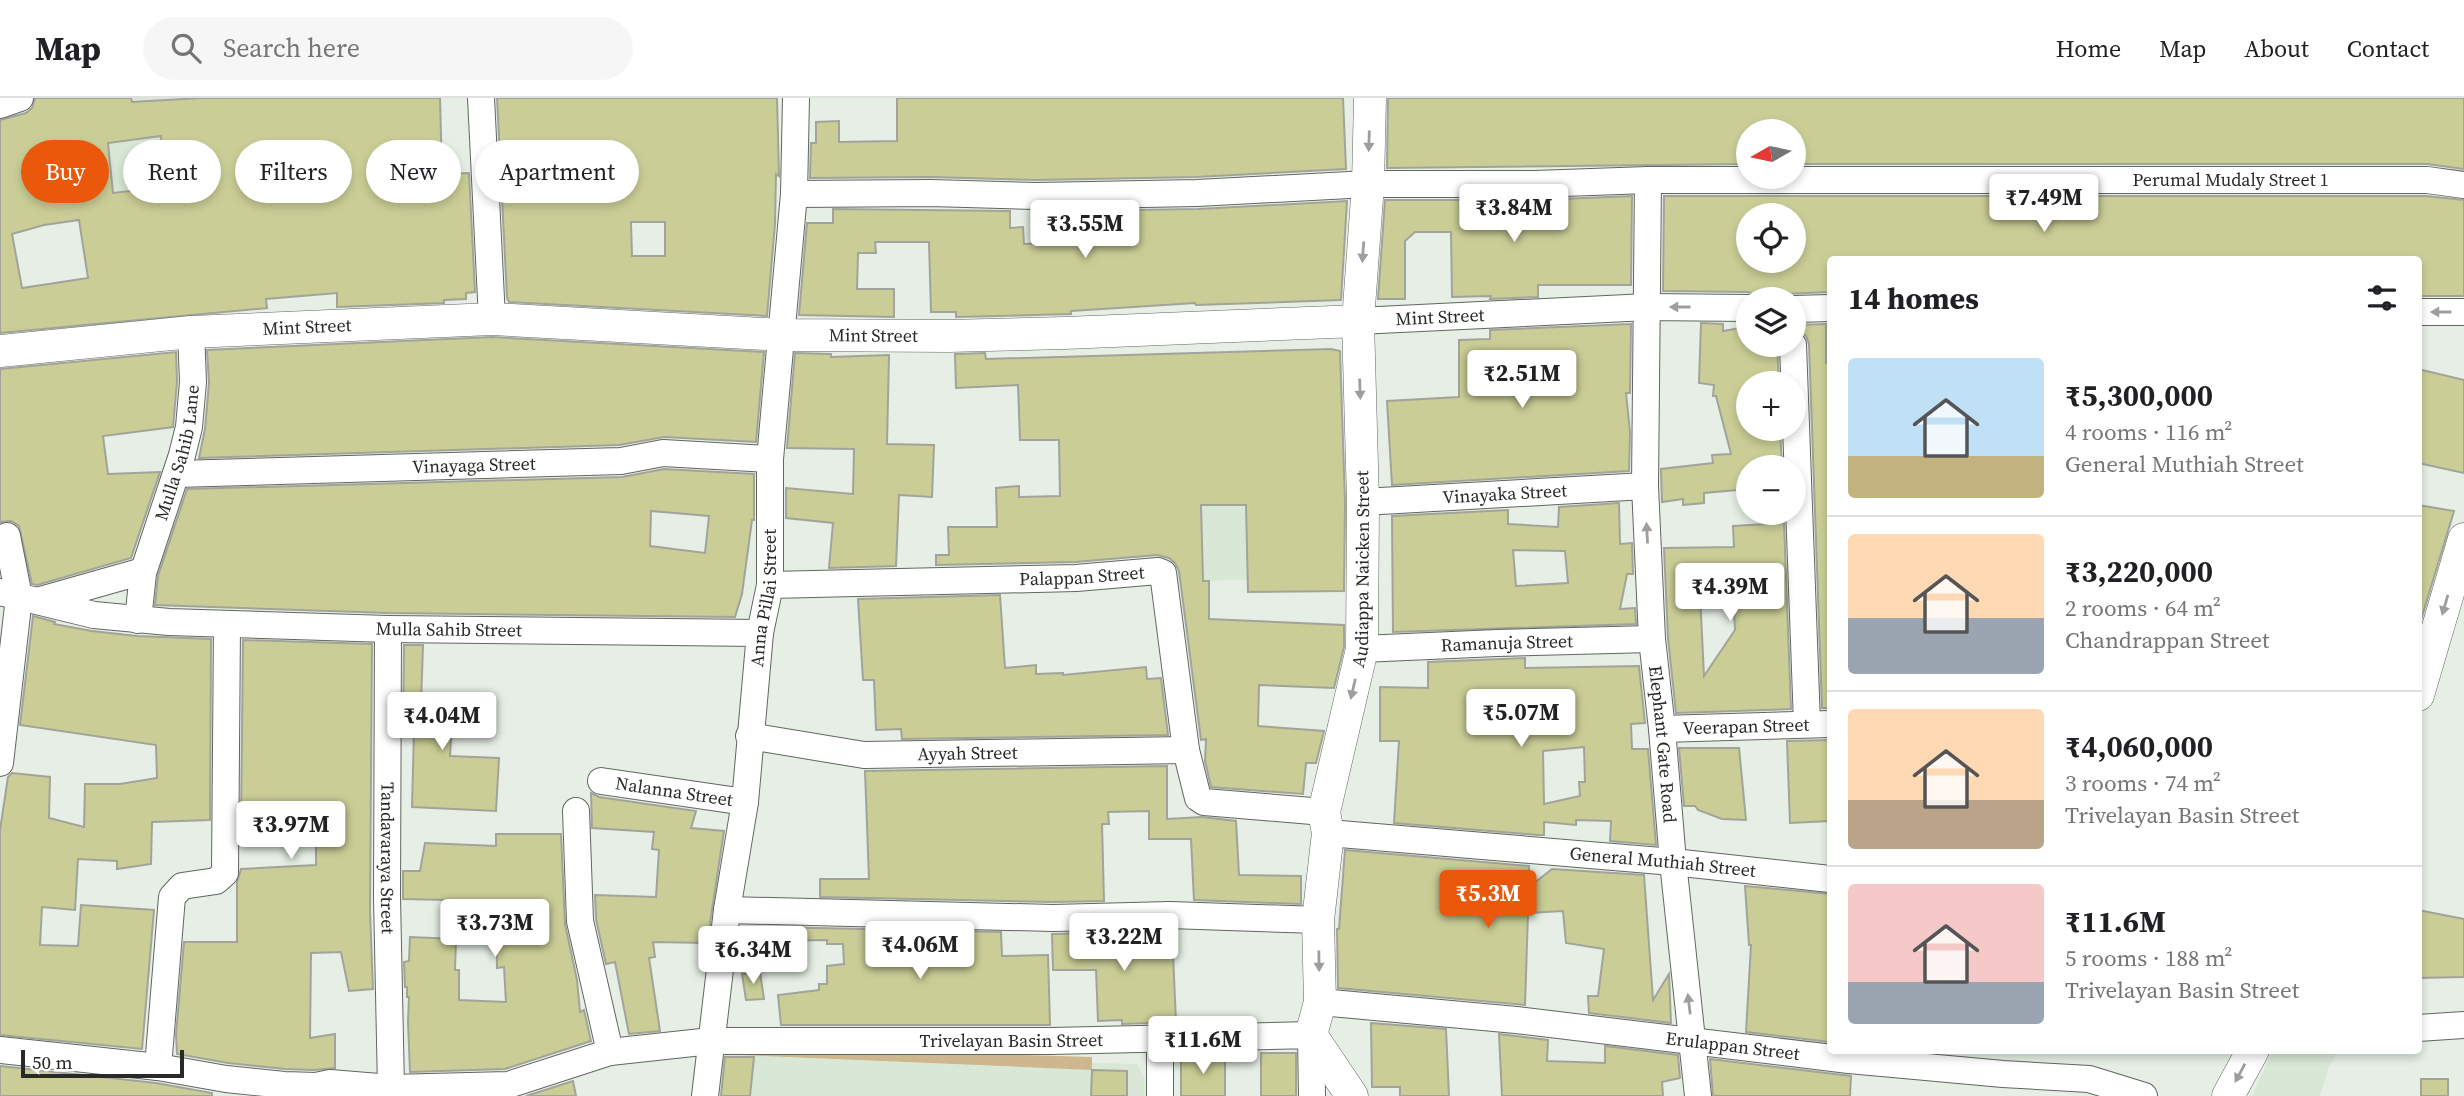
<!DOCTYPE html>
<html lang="en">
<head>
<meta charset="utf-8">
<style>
  body { margin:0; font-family:"Source Serif 4",serif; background:#f6f6f6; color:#202124; height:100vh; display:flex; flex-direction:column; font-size:26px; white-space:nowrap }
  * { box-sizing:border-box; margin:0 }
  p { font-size:23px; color:#757577 }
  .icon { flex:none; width:38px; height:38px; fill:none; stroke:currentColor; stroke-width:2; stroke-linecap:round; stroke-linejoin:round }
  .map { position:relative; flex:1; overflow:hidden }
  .side { position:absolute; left:1827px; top:158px; width:595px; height:798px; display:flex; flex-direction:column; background:#fff; border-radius:7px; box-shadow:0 4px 10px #0003 }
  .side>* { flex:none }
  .guide { position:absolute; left:21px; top:42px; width:665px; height:63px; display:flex; gap:14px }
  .needle { width:46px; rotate:261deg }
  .tools { position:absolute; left:1736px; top:21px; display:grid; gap:14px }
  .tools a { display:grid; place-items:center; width:70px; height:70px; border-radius:50%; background:#fff; box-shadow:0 4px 10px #0003; font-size:35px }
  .scale { position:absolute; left:21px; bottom:18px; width:163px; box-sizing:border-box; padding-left:7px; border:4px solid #272a26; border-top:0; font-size:19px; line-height:24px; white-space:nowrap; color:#272a26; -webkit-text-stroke:5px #fff; paint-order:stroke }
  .price { position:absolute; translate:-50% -60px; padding:0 16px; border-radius:7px; background:#fff; color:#222; font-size:23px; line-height:46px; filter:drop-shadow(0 2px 4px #0008) }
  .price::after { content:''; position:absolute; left:50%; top:42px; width:21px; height:16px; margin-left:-10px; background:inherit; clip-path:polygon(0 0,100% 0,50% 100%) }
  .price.active { background:#ea580c; color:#fff }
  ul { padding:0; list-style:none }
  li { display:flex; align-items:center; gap:21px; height:175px; padding:0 21px }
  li+li { border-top:2px solid #e0e0e0 }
  li span { display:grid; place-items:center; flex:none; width:196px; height:140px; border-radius:7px; color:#555 }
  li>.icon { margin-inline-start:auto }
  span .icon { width:84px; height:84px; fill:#fffc; stroke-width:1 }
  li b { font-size:30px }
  h2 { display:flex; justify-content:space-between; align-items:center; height:84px; padding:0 21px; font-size:30px }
  .pill { padding:0 24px; border-radius:32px; background:#fff; box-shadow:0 4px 10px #0003; font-size:24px; line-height:63px }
  .pill.active { background:#ea580c; color:#fff }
  header { display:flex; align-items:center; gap:42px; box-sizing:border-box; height:98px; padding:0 35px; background:#fff; border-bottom:2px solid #e0e0e0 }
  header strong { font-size:33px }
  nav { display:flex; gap:38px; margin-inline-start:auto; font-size:24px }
  .search { width:490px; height:63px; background:#f6f6f6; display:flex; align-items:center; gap:18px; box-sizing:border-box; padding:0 24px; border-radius:38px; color:#757577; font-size:26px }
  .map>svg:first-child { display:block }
  .built { fill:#d9e7d7 }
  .green { fill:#ceb78e }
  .building { fill:#cace96; stroke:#a2a399; stroke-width:2; fill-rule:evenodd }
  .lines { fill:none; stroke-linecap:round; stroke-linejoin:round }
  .minor-casing { stroke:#60675f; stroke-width:28 }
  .tertiary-casing { stroke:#60675f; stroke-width:33 }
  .minor { stroke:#fff; stroke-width:26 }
  .tertiary { stroke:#fff; stroke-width:32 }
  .oneway { fill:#9e9f9d }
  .labels { text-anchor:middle; stroke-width:5; stroke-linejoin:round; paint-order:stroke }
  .street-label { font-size:18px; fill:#272a26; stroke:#fff }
</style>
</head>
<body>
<header>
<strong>Map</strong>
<div class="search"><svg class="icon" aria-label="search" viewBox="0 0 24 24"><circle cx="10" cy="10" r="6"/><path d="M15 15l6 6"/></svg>Search here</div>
<nav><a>Home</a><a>Map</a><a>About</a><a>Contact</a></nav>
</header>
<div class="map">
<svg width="2464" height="998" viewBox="0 0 2464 998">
  <rect width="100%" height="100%" fill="#e6eee5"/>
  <path class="built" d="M78,0H193L203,127L183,155L192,225L159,229L140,104L115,106Z
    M1352,393V440L1247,442V482L1176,483V456L1192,407H1227L1299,395Z
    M2273,952H2339L2329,968L2320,998H2252Z
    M716,956L1091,972L1092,965L1137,966L1145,981V998H712Z"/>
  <path class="green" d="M741,949L1092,959V972L716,956Z"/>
  <path class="building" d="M35,0H131L132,4L201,0H440L442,76L469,75L475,194L466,195V201L444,202V205L337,209V195L266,201L267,210L0,235V22L26,15L32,10ZM161,38L165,89L113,95L108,45ZM79,122L88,180L22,190L12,136L44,127Z
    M497,0H777L779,78L776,76L775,126L767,218L509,204L507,200ZM631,124H665V158H632Z
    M897,0H1343L1346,71L1196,79L1036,82L931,79L810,80L811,45H816V24L839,23V44L897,43Z
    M1388,0H2464V71L2427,66H1794V33H1748V66L1387,70Z
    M1632,98L1631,187H1538V199L1490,201L1491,198L1452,199L1451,134H1415L1405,143V201H1378L1385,102H1536Z
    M1664,98H2426L2464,102V198H2418V161H1830V194L1757,197L1748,194L1663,193ZM1748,117H1794V163H1748Z
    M1347,103L1341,202L1196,207L1195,205L1071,213V216L956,219V214H931L929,144H875L876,155H858L857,191H894V219L799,217L807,125H833V111L1010,113V130L1023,129L1024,146L1067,144L1065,113L1198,111Z
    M1701,225L1723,226V233L1746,229V247L1777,248L1779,284H1748V331H1780L1782,369H1748V391L1704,395V405L1683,407V401L1662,404L1661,371L1713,365L1712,357L1731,356L1716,298H1713L1714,287L1699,285Z
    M1631,226L1630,295H1626L1630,334L1629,373L1392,387L1387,303L1459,299V242L1490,241V232Z
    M1826,226V265H1830V610H1822L1809,246L1806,238L1797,232V227Z
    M492,239L764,254L756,344L664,339L619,347L199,360L205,331L209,285L207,252Z
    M1331,251L1340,253L1345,404L1344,493L1248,494L1246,407H1201L1203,483H1209V521L1344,527V549L1334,590L1259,587L1258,628L1324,633L1316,665H1306L1303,696L1211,689L1205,663L1206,641L1201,642L1179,473L1175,465L1169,460L1157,457L1075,464L936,467V457H949L948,429H997L996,390L1019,388V399L1060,398L1059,342H1020L1018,287L956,290L955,256L985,255L986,261Z
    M176,254L177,284L173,329L103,338L108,376L160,374L131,460L37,487L32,486L19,428L11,423L0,424V271Z
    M795,255L831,256V259L889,257L887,346L934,347L932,399L899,397L896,468L829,470L833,425L786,420V390L853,396L854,351L787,350Z
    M2418,271L2464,282V375L2418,365Z
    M664,371L754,376V422H752L742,496L735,519L388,515L155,507L158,478L187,391L622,379ZM651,413L709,418L705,455L650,448Z
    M1619,405L1620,446L1632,445L1633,476H1627L1620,511L1635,510L1636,526L1393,534L1392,418L1508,412V426L1558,429L1559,409ZM1513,452L1565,453L1568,485L1516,488Z
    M2418,407L2454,413L2420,525L2418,524Z
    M1784,425L1791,611L1676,615L1668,540L1664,450L1734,449L1733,428ZM1733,495L1735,532L1704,578L1700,496Z
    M1000,497L1005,570L1036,567V576L1063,575V577L1146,569L1147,581L1161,580L1168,637L902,641L901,631L876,632L874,582H863L858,501Z
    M33,518L55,524L54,526L92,533L137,538L211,541L210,722L152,724L151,766L117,771V763L78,761L75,812L42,809L40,847L78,848L81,807L154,812L142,951L0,937V732L8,679L12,675L50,679L49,720L84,729L85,686H120L157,680L156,647L20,627Z
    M243,542L372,546L370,813L373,891L349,893L341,854L311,855L310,940L335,936V970L315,972L285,971L228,965L177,956L176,937L184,844H237V784L241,771L316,767V745H323L322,711H287L288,723L241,724Z
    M404,547H423L421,606L453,607L450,658L499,660L496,713L412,709L414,632H403Z
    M1525,560V570L1639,568L1645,625L1631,626L1632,651H1648L1656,747L1610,743L1611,723L1576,722V727L1544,724V737H1538L1394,725L1399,643H1380V589L1428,590V564ZM1584,649L1585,684H1579L1580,698L1544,706L1543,653Z
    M1830,642V723L1790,725L1787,643Z
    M1679,650H1739L1746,722L1722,721L1698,712L1695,708H1684Z
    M1167,668V721L1202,719L1236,723L1239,777L1301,778V806L1194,802L1191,741H1149V713L1108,714L1109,726H1102L1104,803L1053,804L820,799V781H869L865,673Z
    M591,695L599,699L696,713L691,730L724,733L707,845L653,844L655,859L649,860L660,933L629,936L615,864L606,866L596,821L595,797L656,799L659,752L652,751L654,734L592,730Z
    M496,736H561L565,826L577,882L580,914L584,912L591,943L505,971L410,974L408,924L409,899H407V889H405L404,864L409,863L410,839L456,841L455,872H459V902L506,904L504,869L497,870L496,810L492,809V803L403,801V773H420L425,745L496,748Z
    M1345,752L1529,768L1528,790L1552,771L1644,777L1653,902L1669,876L1671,925L1589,915L1588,898H1598L1604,851L1566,845L1563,813L1528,815L1525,907L1338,890L1337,831H1339Z
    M1745,788L1830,796V944L1746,934L1751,847H1749Z
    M2418,812L2464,821V879L2418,880Z
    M771,829L1001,834L1002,858L1048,857L1050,927H781L778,897L819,892V886H827V868L844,866L843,846H827V842L771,843Z
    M1172,833L1176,924L1122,926V922L1098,923L1096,872H1053L1052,836Z
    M760,874L764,901L746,902L742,876Z
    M1371,925L1446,931L1449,998H1400V989H1372Z
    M1499,936L1548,942L1547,963L1605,965V948L1678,957L1680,980L1662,984L1663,998H1502Z
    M1261,955H1296V998H1261Z
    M1181,957H1225V998H1181Z
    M725,959H754L750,998H721Z
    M1710,961L1851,978L1850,998H1713Z
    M0,968L156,985L212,995V998H0Z
    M1092,972L1127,973V998H1091Z
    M2421,981H2448V998H2421Z
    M573,983L576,998H526Z"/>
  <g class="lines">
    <g class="minor-casing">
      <g id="minor">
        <path d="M481,0L492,221"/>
        <path d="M0,7L20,0"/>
        <path id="s1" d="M1648,82L1645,388L1652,541L1662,631L1673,764L1698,998"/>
        <path id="s2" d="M794,96L931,95L1036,98L1197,95L1368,86H1535L1648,82H2427L2464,87"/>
        <path d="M1794,211L1830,210"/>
        <path d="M2418,214H2464"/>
        <path id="s3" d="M1358,223L1648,209L1748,210"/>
        <path d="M1793,247L1807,625"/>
        <path id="s4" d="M176,376L621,363L663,355L770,361"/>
        <path id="s5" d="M1363,404L1645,388"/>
        <path id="s6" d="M770,487L1076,480L1158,473L1163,475L1186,652L1198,700L1204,704L1324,714"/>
        <path id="s7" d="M0,494L94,517L169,524L388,531L760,535"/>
        <path d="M37,503L143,473"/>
        <path id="s8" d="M138,522L143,475L182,357L189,329L193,284L191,234"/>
        <path id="s9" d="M388,531L387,799L391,990"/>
        <path id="s10" d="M1362,551L1497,545L1652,541"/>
        <path id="s11" d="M1662,631L1830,626"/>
        <path id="s12" d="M749,638L864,657L1186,652"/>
        <path d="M0,665L19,499L7,438"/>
        <path id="s13" d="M601,683L745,704"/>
        <path d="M576,713L580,823L610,954"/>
        <path id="s14" d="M1328,735L1673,764L1830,781"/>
        <path d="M727,812L1053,820L1170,817L1318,822"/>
        <path id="s15" d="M1320,904L1516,922L1849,962L2003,976L2089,981L2144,998"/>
        <path d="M2418,930L2464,927"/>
        <path id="s16" d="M0,952L158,969L226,981L284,987L316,988L330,985L391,990L508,987L610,954L711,943H1051L1311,937L1312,998"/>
        <path d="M158,969L172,799L182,788L216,783L225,775L227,527"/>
        <path id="s17" d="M705,998L727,812L745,704L760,535L770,487V361L794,96L796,0"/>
        <path d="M1160,998V941"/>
      </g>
    </g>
    <g class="tertiary-casing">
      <g id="tertiary">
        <path id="s18" d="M0,253L191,234L492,221L783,237L948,238L1065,235L1358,223"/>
        <path d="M2418,597L2464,441"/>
        <path id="s19" d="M1352,998L1311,937L1320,904L1318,822L1328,735L1324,714L1362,551L1363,404L1358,223L1368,86L1370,0"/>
        <path d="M2228,998L2253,952"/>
      </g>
    </g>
    <use href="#minor" class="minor"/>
    <use href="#tertiary" class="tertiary"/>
  </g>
  <defs><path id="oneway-solid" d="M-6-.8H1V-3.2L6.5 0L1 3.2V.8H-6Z" transform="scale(1.75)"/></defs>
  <g class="oneway">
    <use href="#oneway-solid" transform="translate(1369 43) rotate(92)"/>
    <use href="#oneway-solid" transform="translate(1363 154) rotate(94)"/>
    <use href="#oneway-solid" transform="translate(1680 209) rotate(-180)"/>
    <use href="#oneway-solid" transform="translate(2441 214) rotate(-180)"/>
    <use href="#oneway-solid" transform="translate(1360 291) rotate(88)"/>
    <use href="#oneway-solid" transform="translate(1647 435) rotate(-93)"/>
    <use href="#oneway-solid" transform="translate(2445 507) rotate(106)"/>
    <use href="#oneway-solid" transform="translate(1353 591) rotate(103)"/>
    <use href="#oneway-solid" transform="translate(1319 863) rotate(89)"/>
    <use href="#oneway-solid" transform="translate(1689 906) rotate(-97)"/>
    <use href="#oneway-solid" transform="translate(2240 975) rotate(118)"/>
  </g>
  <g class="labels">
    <g class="street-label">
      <text dy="6" stroke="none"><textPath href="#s2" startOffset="1437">Perumal Mudaly Street 1</textPath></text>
      <text dy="6" stroke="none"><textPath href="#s3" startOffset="82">Mint Street</textPath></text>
      <text dy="6" stroke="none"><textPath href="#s18" startOffset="308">Mint Street</textPath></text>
      <text dy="6" stroke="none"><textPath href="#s18" startOffset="875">Mint Street</textPath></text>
      <text dy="6" stroke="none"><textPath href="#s8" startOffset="173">Mulla Sahib Lane</textPath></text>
      <text dy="6" stroke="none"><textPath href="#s4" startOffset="298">Vinayaga Street</textPath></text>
      <text dy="6" stroke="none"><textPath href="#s5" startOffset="142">Vinayaka Street</textPath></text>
      <text dy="6" stroke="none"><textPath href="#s19" startOffset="546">Audiappa Naicken Street</textPath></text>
      <text dy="6" stroke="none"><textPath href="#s6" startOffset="312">Palappan Street</textPath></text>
      <text dy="6" stroke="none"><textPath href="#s17" startOffset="502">Anna Pillai Street</textPath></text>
      <text dy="6" stroke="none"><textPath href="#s7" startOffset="452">Mulla Sahib Street</textPath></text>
      <text dy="6" stroke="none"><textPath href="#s10" startOffset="145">Ramanuja Street</textPath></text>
      <text dy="6" stroke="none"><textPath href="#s11" startOffset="84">Veerapan Street</textPath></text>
      <text dy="6" stroke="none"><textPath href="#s1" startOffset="565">Elephant Gate Road</textPath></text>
      <text dy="6" stroke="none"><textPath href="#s12" startOffset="220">Ayyah Street</textPath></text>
      <text dy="6" stroke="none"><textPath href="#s13" startOffset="74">Nalanna Street</textPath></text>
      <text dy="6" stroke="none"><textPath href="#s9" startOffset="229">Tandavaraya Street</textPath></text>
      <text dy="6" stroke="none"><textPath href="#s14" startOffset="336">General Muthiah Street</textPath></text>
      <text dy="6" stroke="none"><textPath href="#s16" startOffset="1020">Trivelayan Basin Street</textPath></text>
      <text dy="6" stroke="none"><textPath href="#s15" startOffset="415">Erulappan Street</textPath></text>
    </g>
  </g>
</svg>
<div class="tools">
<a><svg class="needle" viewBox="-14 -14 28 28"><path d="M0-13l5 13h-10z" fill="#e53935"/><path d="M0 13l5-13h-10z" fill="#757577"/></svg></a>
<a><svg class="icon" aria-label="locate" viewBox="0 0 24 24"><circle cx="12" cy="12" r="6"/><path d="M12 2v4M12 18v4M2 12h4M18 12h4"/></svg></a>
<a><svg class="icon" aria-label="layers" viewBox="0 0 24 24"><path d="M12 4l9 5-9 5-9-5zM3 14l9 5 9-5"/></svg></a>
<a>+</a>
<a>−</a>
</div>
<div class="scale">50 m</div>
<b class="price" style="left:2044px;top:136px">₹7.49M</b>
<b class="price" style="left:1514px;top:146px">₹3.84M</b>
<b class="price" style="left:1085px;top:162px">₹3.55M</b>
<b class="price" style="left:1522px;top:312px">₹2.51M</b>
<b class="price" style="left:1730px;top:525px">₹4.39M</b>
<b class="price" style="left:1521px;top:651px">₹5.07M</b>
<b class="price" style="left:442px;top:654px">₹4.04M</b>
<b class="price" style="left:291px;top:763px">₹3.97M</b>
<b class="price active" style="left:1488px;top:832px">₹5.3M</b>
<b class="price" style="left:495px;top:861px">₹3.73M</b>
<b class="price" style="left:1124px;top:875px">₹3.22M</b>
<b class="price" style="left:920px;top:883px">₹4.06M</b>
<b class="price" style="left:753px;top:888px">₹6.34M</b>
<b class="price" style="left:1203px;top:978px">₹11.6M</b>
<div class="guide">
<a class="pill active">Buy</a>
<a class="pill">Rent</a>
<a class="pill">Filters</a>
<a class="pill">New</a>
<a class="pill">Apartment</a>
</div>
<section class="side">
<h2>14 homes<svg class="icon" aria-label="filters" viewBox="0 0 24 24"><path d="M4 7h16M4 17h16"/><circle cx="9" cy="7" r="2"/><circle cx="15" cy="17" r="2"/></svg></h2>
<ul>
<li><span style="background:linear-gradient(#bfe0f5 70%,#c2b280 0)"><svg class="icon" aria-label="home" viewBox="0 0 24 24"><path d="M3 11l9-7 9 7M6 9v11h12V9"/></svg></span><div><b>₹5,300,000</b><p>4 rooms · 116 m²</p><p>General Muthiah Street</p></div></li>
<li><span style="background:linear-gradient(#ffd9b3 60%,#9aa5b1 0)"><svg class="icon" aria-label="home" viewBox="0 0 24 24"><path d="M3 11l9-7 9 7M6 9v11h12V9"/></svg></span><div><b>₹3,220,000</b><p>2 rooms · 64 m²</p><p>Chandrappan Street</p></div></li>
<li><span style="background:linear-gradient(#ffd9b3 65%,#b9a48a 0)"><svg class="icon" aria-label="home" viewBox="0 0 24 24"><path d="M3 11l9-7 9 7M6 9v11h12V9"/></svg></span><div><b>₹4,060,000</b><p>3 rooms · 74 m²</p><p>Trivelayan Basin Street</p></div></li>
<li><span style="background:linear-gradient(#f6c9c9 70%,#9aa5b1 0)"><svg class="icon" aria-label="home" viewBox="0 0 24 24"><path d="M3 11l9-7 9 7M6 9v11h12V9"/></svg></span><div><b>₹11.6M</b><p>5 rooms · 188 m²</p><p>Trivelayan Basin Street</p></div></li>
</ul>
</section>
</div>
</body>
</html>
